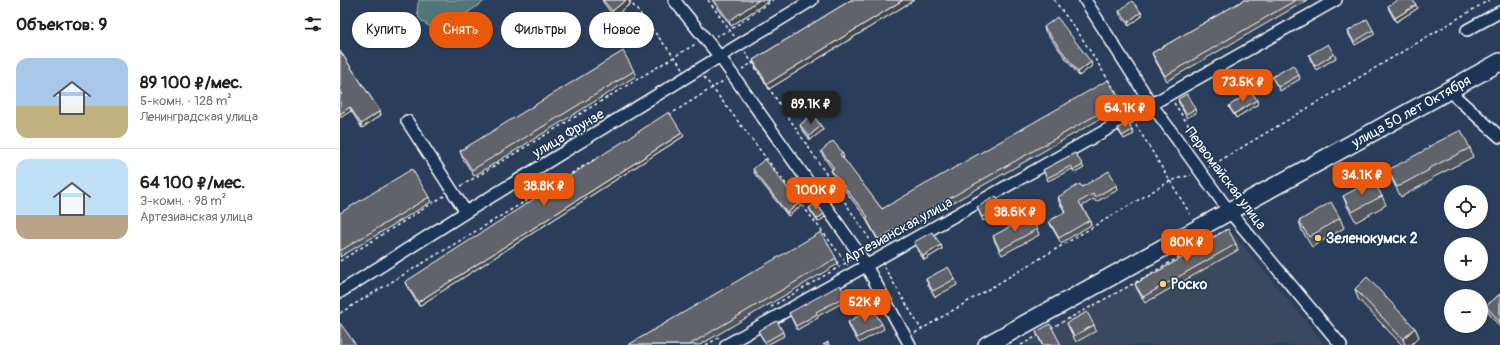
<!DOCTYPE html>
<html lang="ru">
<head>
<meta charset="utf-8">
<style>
  body { margin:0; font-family:Pangolin,sans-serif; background:#f2f2f2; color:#202124; height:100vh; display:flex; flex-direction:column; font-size:15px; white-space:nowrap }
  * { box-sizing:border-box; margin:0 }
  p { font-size:13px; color:#757577 }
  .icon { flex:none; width:22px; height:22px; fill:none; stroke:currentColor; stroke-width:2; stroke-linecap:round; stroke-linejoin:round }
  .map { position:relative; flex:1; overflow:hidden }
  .panel { display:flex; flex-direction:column; background:#fff; width:340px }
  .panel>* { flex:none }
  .top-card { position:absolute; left:12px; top:12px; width:380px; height:36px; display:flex; gap:8px }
  .tools { position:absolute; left:1104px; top:185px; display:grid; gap:8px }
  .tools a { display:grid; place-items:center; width:44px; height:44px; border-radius:50%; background:#fff; box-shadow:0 1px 3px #0004; font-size:20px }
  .price { position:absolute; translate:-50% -34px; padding:0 9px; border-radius:8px; background:#ea580c; color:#fff; font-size:13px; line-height:26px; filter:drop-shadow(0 1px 2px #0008) }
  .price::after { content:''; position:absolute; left:50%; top:24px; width:12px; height:9px; margin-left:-6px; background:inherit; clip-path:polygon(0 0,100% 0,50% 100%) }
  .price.current { background:#222; color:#fff }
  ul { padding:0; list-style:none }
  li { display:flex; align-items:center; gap:12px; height:100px; padding:0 16px }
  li+li { border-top:1px solid #e0e0e0 }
  li span { display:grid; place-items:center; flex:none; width:112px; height:80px; border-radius:12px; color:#555 }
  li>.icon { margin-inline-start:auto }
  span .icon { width:48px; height:48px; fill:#fffc; stroke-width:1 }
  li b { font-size:17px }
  h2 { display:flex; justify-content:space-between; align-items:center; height:48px; padding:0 16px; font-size:17px }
  .chip { padding:0 14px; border-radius:18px; background:#fff; box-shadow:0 1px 3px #0004; font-size:14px; line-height:36px }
  .chip.current { background:#ea580c; color:#fff }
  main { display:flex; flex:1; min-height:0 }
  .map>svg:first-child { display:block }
  .built { fill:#3a4960 }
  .green { fill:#517678; stroke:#a8babc }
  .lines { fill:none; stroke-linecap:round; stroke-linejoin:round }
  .minor-casing { stroke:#fff; stroke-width:14 }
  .highway-casing { stroke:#fff; stroke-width:20 }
  .path { stroke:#fff; stroke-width:1.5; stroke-dasharray:3 3; stroke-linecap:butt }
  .minor { stroke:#1d3557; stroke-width:11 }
  .highway { stroke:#1d3557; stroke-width:17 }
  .wall { fill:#53565c; stroke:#fff }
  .shaded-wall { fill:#43464b; stroke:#fff }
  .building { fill:#60646b; stroke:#fff }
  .poi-dot { fill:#ffd166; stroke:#1d3557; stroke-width:1.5 }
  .labels { text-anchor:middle; stroke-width:3; stroke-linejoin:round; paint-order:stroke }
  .street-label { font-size:14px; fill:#fff; stroke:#1d3557 }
  .poi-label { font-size:14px; font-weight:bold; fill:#fff; stroke:#1d3557; text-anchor:start }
</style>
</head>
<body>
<main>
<section class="panel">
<h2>Объектов: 9<svg class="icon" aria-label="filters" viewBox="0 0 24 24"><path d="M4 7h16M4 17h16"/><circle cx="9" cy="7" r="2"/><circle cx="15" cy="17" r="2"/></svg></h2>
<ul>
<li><span style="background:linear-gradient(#a9c7e8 60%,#c2b280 0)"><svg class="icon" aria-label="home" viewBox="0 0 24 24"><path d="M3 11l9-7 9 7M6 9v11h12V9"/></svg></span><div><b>89 100 ₽/мес.</b><p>5-комн. · 128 m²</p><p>Ленинградская улица</p></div></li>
<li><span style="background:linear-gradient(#bfe0f5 70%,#b9a48a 0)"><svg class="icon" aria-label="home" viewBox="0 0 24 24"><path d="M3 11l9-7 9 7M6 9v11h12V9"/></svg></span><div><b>64 100 ₽/мес.</b><p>3-комн. · 98 m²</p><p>Артезианская улица</p></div></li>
</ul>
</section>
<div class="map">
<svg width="1160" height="345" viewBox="0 0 1160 345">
  <rect width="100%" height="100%" fill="#2a3e5b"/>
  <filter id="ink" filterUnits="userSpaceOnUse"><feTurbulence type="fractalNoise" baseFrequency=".025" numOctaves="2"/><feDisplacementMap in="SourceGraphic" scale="8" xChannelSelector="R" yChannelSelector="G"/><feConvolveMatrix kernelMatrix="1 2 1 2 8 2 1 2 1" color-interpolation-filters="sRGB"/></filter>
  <g filter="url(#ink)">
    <path class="built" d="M888,231L892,233L986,345H681Z"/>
    <path class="green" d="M79,0H146C136,7 105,29 95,28C89,27 85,24 81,20C76,15 77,7 79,0Z"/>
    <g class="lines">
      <g class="minor-casing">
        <path id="minor" d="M334,0L380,57L520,255L570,345
          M745,0L812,105L889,211L1001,345
          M1127,30L1160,12
          M1108,90L1160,137
          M67,121L126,212
          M0,292L126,212L472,0
          M386,345C589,229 793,116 996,0"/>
      </g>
      <g class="highway-casing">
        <path id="highway" d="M647,345L1160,62"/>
      </g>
      <path class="path" d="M289,0L343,68
        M368,0L394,36
        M714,0L740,35L786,108
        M376,36L390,30L433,0
        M405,52L536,249
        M402,69L414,62
        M364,77L508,265
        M834,103L894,194
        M329,115L385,80
        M796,125L852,217
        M869,167L1149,0
        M121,186L357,43
        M908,217L919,212
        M528,250L535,246
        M0,261L104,196
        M544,267L581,329
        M431,307L511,260
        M0,313L257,158
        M711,328L793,284L889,228
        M575,333L830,181L851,175
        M366,345L380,337
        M681,345L699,335"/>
      <use href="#minor" class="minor"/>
      <use href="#highway" class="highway"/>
    </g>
    <path class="wall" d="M262,0H289L290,4L274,17L263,2Z
      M372,0H430L391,26Z
      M511,0H574L429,89L415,66L413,60Z
      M904,0H967L827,81L814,58L812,53Z
      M1048,6L1078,8L1056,22L1049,10Z
      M779,11L801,12L802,16L789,26L780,15Z
      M704,27L751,62L752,66L739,76L705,31Z
      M1033,30L1035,34L1015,45L1009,35L1008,31Z
      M0,51L40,111L41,115L22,128L0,93Z
      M994,54L996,58L976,70L970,59L969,55Z
      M294,71L296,76L134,176L122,157L120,151Z
      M959,75L960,79L940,91L934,81L932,77Z
      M838,99L855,109L856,113L847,118L839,103Z
      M781,101L783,106L540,244L528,223L526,218L493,175L491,170L492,169L483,156L481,151L504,158L503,159L542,209Z
      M918,104L896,118L890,109L889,106Z
      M460,125L481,126L483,130L470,140L461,128Z
      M778,128L792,130L794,134L784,139L779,132Z
      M344,136L79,306L66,285L65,282Z
      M1130,148L1133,157L1092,178V180L1061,197L1052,180L1048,170Z
      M735,153L744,168L735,173L732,169L708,181L703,170Z
      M413,169L459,203L461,206L448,216L414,173Z
      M777,185L778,190L756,202L754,199L742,206L750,220L751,225L721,243L711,226L709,221L725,212L719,202L718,197L742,187Z
      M1003,196H1042L1046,205L1016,222L1007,206Z
      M89,197L91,202L0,257V213Z
      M637,207H662L663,211L643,221Z
      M469,208L485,217L478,222L471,212Z
      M1000,218L1004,228L972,247L962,231L959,221Z
      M697,229L699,235L662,255L655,242L653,236Z
      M574,242L601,245L602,249L584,260L575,246Z
      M896,244L898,250L805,303L797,289L795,284L847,255Z
      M496,258L498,264L360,345H288Z
      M586,279H615L617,285L595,297L588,285Z
      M1015,289L1075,328L1079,337L1071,345H1062L1018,299Z
      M1160,294V327L1150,315L1146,306Z
      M506,296L508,300L478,316V318L457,330L449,313Z
      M508,322L542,324L544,329L519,343L510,328Z
      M727,323L754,325L756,331L736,342L729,328Z
      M418,331L443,332L444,336L427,345H426Z
      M696,332L721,345H702Z"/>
    <path class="shaded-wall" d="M286,0H289L290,4L274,17L272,11Z
      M419,0H430L391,26L389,21Z
      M563,0H574L429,89L427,84Z
      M1076,5L1078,8L1056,22L1055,18Z
      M801,12L802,16L789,26L788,22Z
      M751,62L752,66L739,76L738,72Z
      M917,100L918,104L896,118L894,114Z
      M10,107L11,111L0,118V114Z
      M40,111L41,115L22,128L21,124Z
      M481,126L483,130L470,140L469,136Z
      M342,133L344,136L79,306L78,302Z
      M502,152L504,158L502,160L500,154Z
      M459,203L461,206L448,216L447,213Z
      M484,214L485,217L478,222L477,219Z
      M601,245L602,249L584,260L583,256Z
      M1075,328L1079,337L1071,345H1065L1063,339Z"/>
    <path class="building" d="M263,0H286L272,11Z
      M374,0H419L389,21Z
      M511,0H563L427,84L413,60Z
      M904,0H956L825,76L812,53Z
      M1058,0H1073L1076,5L1055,18L1048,6Z
      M792,1L801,12L788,22L779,11Z
      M717,17L751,62L738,72L704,27Z
      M1027,19L1033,30L1014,42L1008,31Z
      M988,44L994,54L975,66L969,55Z
      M0,51L40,111L21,124L10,107L0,114V95L2,94L0,91Z
      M283,51L294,71L132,170L120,151Z
      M953,65L959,75L938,87L932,77Z
      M768,80L781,101L538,239L526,218L528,217L491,170L494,168L481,151L493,141L502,152L500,154L542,209Z
      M911,91L917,100L894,114L889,106Z
      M847,94L855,109L846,114L838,99Z
      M329,112L342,133L78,302L65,282Z
      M472,114L481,126L469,136L460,125Z
      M788,123L792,130L782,136L778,128Z
      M1121,130L1130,148L1088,169L1089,170L1057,187L1048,170L1089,148L1088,147Z
      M735,153L743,165L734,170L731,166L707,178L703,170Z
      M425,159L459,203L447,213L413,169Z
      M72,169L89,197L0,251V213Z
      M769,171L777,185L755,197L753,194L739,202L750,220L719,238L709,221L726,212L718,197L740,184L742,187Z
      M1033,180L1042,196L1012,212L1003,196Z
      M656,196L662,207L642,217L637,207Z
      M991,202L1000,218L969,237L959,221Z
      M476,203L484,214L477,219L469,208Z
      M690,216L697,229L660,250L653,236Z
      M888,229L896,244L803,297L795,284L847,255L846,253Z
      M481,232L496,258L349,345H288Z
      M592,232L601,245L583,256L574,242Z
      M608,267L615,279L593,291L586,279Z
      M1027,277L1075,328L1063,339L1015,289Z
      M500,285L506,296L476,312L477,314L456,326L449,313Z
      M1160,294V322L1146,306Z
      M532,308L542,324L517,338L508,322Z
      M747,312L754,325L734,336L727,323Z
      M437,321L443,332L425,342L418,331Z
      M0,323L16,345H0Z
      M710,324L721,345H703L696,332Z
      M488,342L489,345H483Z"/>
  </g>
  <g class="poi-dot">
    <circle cx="978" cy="238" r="4"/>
    <circle cx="823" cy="284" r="4"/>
  </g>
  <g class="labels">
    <g class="street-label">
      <text transform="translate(1071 111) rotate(-29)" y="5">улица 50 лет Октября</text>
      <text transform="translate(228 133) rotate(-31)" y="5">улица Фрунзе</text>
      <text transform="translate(886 178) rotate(53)" y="5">Первомайская улица</text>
      <text transform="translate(558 230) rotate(-29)" y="5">Артезианская улица</text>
    </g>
    <g class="poi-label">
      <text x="986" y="243">Зеленокумск 2</text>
      <text x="831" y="289">Роско</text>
    </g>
  </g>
</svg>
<div class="tools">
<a><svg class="icon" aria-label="locate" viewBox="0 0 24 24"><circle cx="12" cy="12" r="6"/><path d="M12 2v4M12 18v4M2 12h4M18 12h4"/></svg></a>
<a>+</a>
<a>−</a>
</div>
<b class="price" style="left:903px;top:103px">73.5K ₽</b>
<b class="price current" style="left:471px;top:125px">89.1K ₽</b>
<b class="price" style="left:785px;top:129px">64.1K ₽</b>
<b class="price" style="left:1022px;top:196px">34.1K ₽</b>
<b class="price" style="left:204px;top:207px">38.8K ₽</b>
<b class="price" style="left:476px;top:211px">100K ₽</b>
<b class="price" style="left:675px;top:233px">38.6K ₽</b>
<b class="price" style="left:847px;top:263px">80K ₽</b>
<b class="price" style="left:525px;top:323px">52K ₽</b>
<div class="top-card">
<a class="chip">Купить</a>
<a class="chip current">Снять</a>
<a class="chip">Фильтры</a>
<a class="chip">Новое</a>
</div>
</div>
</main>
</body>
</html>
